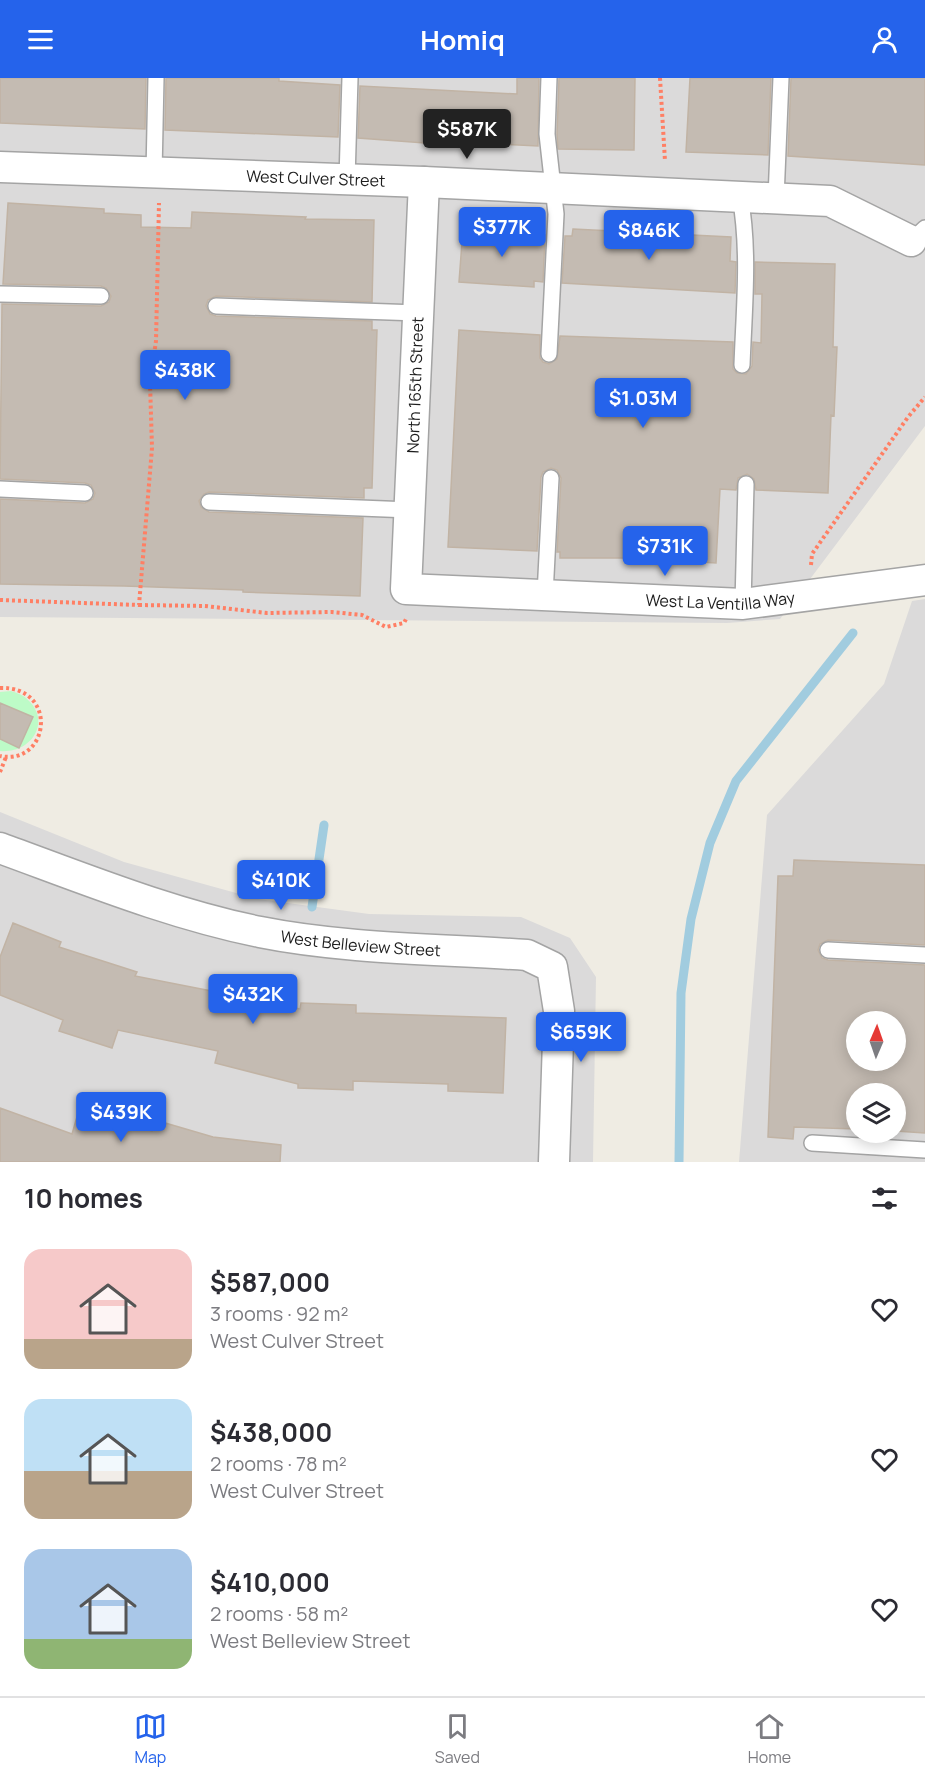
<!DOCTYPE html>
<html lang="en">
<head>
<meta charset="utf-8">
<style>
  body { margin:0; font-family:Manrope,sans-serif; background:#f2f2f3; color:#2b2b33; height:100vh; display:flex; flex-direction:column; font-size:22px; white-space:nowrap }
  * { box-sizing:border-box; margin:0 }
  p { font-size:20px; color:#7c7c81 }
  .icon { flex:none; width:33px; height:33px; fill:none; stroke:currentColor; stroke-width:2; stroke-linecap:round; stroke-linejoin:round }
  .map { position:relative; height:1084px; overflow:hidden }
  .side { display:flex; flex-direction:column; background:#fff; flex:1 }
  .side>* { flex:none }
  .needle { width:39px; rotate:2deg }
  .controls { position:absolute; left:846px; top:933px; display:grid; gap:12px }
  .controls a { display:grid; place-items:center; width:60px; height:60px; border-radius:50%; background:#fff; box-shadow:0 3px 15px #0003; font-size:30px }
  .price { position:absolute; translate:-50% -51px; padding:0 14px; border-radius:6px; background:#2563eb; color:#fff; font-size:20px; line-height:39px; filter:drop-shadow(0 2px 3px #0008) }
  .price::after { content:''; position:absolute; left:50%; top:36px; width:18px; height:14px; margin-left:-9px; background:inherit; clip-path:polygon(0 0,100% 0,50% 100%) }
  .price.selected { background:#222; color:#fff }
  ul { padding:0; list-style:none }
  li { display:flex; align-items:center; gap:18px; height:150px; padding:0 24px }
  li span { display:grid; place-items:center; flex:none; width:168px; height:120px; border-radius:18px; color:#555 }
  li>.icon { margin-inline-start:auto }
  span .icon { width:72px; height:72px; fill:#fffc; stroke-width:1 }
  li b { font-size:26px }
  h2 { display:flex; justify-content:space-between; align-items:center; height:72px; padding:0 24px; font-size:26px }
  header { display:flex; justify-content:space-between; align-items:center; height:78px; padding:0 24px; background:#2563eb; color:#fff; font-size:27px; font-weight:700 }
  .tab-bar { display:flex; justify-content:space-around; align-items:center; height:84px; border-top:2px solid #e1e1e2; background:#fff; font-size:16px; color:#7c7c81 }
  .tab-bar a { display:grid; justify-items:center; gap:3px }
  .tab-bar .selected { color:#2563eb }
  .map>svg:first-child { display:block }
  .residential { fill:#dbdada; fill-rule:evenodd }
  .park { fill:#bdfbc7 }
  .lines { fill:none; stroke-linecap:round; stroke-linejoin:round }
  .stream { stroke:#a1ccdf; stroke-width:9 }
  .building { fill:#c4bbb2; stroke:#c1b3a4; stroke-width:1.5; fill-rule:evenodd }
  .service-casing { stroke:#a4a4a4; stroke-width:18 }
  .minor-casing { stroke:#a4a4a4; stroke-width:33 }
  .path { stroke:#ff7f64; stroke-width:4; stroke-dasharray:3 3; stroke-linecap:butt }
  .service { stroke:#fff; stroke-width:15 }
  .minor { stroke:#fff; stroke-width:30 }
  .labels { text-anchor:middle; stroke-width:5; stroke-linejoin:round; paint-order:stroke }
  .street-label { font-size:16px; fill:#1d1d1d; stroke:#fff }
</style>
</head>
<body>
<header><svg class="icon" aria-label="menu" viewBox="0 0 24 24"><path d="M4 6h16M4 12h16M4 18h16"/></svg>Homiq<svg class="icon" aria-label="person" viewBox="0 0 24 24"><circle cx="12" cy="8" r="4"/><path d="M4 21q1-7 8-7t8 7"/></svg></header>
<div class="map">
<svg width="925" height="1084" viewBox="0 0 925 1084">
  <rect width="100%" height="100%" fill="#efece3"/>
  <path class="residential" d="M0,0H925V348L780,541L727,545L0,539Z
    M925,521V1084H739L767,737L884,606L912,523ZM856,944H896V982H856ZM856,1016H896V1054H856Z
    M0,734L124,784L258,821L369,836L521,839L570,860L596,899L593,1084H0Z"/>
  <path class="park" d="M11,613C17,615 24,617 28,622C52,644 31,676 0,673V614Z"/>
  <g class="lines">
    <path class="stream" d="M312,829L324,747
      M679,1084L681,915L691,841L710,765L736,703L853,555"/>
  </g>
  <path class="building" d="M0,0H146L145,51L0,45Z
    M166,0H279V3L340,7L338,59L165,52Z
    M517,0H539L538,68L438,63V66L358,60L360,8L517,16Z
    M559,0H635L634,72L558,71L557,56Z
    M690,0H771L768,77L686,74Z
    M791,0H925V87L788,78Z
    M8,125L104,131V135L141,137V149L191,150L192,134L306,139L305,141L374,142L372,224L216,218L208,222L206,228L210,236L216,238L372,243V252H377L372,410H364V420L209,414L204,416L199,423L201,429L209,434L363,440L360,518L243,514V512L124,508L0,506V421L85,425L93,421L95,415L91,407L85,405L0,401L2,226L101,228L109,224L111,218L106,210L101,208L3,206Z
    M463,151L545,157L543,204L534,203V209L459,204Z
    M573,151L731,159L730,183L736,184L735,215L562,205L565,158H572Z
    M755,184L835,186L833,269H837L834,338L831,337L828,415L756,412L754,401L747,396L738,400L736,412L720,411L716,485L632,480H560V474H557L561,400L557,392L551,390L543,394L541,399L537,473L448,469L459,252L540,257V280L543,284L549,286L557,281L560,258L733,264V291L737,295L746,296L752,288L753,264L761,265L762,216H755Z
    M0,625L33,639L19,670L0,661Z
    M794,782L925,787V867L828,862L820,866L818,872L822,880L828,882L925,887V1055L896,1053V1016H856V1051L794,1049L793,1061L768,1059L778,798H793ZM856,944H896V982H856Z
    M13,845L61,864L59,869L137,894L135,898L232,917V914L300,931L301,925L356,927V935L506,940L503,1015L448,1013V1006L353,1003V1012L298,1010V1006L215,985L218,973L118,952L112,970L59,953L63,942L0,917V879Z
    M0,1030L72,1056L79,1032L152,1053L155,1042L213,1059L281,1067L280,1084H0Z"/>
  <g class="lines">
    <g class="service-casing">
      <path id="service" d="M549,0L547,56L556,136L549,276
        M154,95L156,0
        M347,101L350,0
        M740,118C750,174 744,231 742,287
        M776,120L781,0
        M911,163L925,150
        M0,216L101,218
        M216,228L418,235
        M0,411L85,415
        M209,424L410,432
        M545,517L551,400
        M743,526L746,406
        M828,872L925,877
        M812,1065L925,1072"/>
    </g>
    <g class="minor-casing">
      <g id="minor">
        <path id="s1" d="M0,89L424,104L830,123L911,163"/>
        <path id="s2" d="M424,104L406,511L743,526L925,502"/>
        <path id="s3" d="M0,770C85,801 171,836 260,854C345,871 440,871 527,877L552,889L559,933L554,1084"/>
      </g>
    </g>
    <path class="path" d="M660,0L665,83
      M811,487L812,476L908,339L925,319
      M0,522L139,527L152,370L150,304L156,263L159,125
      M139,527L205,528L267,535L332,534L362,537L386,549L404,545L406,541
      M0,610C59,608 50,688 0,678
      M0,694L6,679"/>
    <use href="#service" class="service"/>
    <use href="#minor" class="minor"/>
  </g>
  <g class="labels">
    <g class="street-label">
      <text dy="6" stroke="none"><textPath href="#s1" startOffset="316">West Culver Street</textPath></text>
      <text transform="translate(415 307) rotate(-88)" y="6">North 165th Street</text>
      <text dy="6" stroke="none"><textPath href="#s2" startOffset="722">West La Ventilla Way</textPath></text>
      <text dy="6" stroke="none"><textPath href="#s3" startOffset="375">West Belleview Street</textPath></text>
    </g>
  </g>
</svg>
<div class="controls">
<a><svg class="needle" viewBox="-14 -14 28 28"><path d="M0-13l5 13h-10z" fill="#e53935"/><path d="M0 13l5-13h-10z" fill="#7c7c81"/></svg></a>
<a><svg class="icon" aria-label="layers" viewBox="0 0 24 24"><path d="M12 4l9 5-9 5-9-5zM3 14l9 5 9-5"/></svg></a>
</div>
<b class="price selected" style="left:467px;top:82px">$587K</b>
<b class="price" style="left:502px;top:180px">$377K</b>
<b class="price" style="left:649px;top:183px">$846K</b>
<b class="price" style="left:185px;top:323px">$438K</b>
<b class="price" style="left:643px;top:351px">$1.03M</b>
<b class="price" style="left:665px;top:499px">$731K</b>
<b class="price" style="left:281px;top:833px">$410K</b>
<b class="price" style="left:253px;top:947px">$432K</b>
<b class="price" style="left:581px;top:985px">$659K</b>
<b class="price" style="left:121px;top:1065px">$439K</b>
</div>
<section class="side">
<h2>10 homes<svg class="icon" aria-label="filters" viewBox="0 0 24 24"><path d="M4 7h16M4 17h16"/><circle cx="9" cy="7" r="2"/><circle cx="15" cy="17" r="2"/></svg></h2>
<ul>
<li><span style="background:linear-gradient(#f6c9c9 75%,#b9a48a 0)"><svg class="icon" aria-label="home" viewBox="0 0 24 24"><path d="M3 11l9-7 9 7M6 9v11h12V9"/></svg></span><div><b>$587,000</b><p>3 rooms · 92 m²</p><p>West Culver Street</p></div><svg class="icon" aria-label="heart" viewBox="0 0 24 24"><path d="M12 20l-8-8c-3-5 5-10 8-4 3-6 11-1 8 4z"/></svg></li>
<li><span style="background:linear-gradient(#bfe0f5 60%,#b9a48a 0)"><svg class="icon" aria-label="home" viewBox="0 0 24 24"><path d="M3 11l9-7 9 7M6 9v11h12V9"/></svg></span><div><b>$438,000</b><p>2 rooms · 78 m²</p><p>West Culver Street</p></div><svg class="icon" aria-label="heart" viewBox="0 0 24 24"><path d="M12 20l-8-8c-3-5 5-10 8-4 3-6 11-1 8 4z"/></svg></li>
<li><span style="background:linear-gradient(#a9c7e8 75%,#8fb573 0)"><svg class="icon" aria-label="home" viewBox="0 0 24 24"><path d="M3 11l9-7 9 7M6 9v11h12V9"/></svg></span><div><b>$410,000</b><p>2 rooms · 58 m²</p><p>West Belleview Street</p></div><svg class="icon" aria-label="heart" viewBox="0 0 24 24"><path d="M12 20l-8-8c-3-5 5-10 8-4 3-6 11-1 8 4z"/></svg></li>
</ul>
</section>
<nav class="tab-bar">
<a class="selected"><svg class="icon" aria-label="map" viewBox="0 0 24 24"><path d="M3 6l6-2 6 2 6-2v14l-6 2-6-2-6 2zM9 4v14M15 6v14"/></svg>Map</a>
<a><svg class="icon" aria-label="saved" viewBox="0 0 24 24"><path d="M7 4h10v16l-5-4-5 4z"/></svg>Saved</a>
<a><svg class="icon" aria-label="home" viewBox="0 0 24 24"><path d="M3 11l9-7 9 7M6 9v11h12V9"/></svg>Home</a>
</nav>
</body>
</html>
